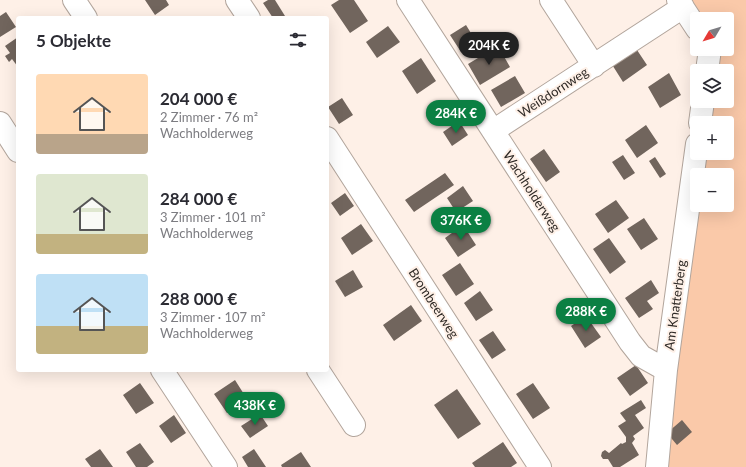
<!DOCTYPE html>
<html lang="de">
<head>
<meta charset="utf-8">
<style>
  body { margin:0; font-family:Lato,sans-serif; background:#f2f2f3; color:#2b2b33; height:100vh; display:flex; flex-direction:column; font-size:15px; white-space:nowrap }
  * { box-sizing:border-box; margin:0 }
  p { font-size:13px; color:#7c7c81 }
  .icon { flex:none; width:22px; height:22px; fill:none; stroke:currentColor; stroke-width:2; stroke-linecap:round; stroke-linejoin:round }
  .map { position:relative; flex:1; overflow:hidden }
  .details { position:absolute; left:16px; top:16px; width:313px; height:356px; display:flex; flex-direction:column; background:#fff; border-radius:4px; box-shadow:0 4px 16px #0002 }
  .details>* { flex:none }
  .needle { width:26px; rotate:232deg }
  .buttons { position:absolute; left:690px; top:12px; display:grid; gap:8px }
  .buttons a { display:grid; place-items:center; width:44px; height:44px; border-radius:4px; background:#fff; box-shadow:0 4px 16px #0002; font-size:20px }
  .price { position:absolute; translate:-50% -34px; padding:0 9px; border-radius:14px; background:#0b8043; color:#fff; font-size:13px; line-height:26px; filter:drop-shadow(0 1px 2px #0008) }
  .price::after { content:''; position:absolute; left:50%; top:24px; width:12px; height:9px; margin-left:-6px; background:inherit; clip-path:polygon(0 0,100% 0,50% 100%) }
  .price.current { background:#222; color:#fff }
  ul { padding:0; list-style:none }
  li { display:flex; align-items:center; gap:12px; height:100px; padding:0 20px }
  li span { display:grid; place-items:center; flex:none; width:112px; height:80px; border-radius:4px; color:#555 }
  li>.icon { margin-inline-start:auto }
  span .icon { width:48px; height:48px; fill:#fffc; stroke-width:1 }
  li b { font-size:17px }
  h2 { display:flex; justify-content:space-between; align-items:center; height:48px; padding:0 20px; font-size:17px }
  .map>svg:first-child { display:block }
  .green { fill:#fac9a9 }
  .building { fill:#71655d }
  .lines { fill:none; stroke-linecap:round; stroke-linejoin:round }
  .minor-casing { stroke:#b2a59c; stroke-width:24 }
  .minor { stroke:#fff; stroke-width:22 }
  .labels { text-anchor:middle; stroke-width:4; stroke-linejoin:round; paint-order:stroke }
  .street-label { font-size:13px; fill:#2f2a26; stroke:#fef0e7 }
</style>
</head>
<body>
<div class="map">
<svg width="746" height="467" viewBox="0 0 746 467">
  <rect width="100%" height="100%" fill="#fef0e7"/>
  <path class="green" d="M685,0H746V467H664L698,205H727V175H702L705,153H727V123H709L712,101H727V71H715V49H727V19H697Z"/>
  <path class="building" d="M145,0H166L169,5L155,15Z
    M268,0H275L285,16L282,18H273L263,3Z
    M339,0H354L368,21L350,33L331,5Z
    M6,12L16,27L0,37V16Z
    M466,25L477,43L461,52L450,35Z
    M388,26L400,42L377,58L366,42Z
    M18,37V67L12,59L9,62L5,56L10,53L5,46Z
    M498,46L510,67L480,85L468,64Z
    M635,47L647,65L623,82L611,63Z
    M421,58L436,81L417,94L402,71Z
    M669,73L681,95L660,108L648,87Z
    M515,76L525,93L501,107L491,90Z
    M342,98L353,115L339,124L328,107Z
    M459,121L468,135L452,146L443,132Z
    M646,125L658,143L637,158L625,140Z
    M544,149L560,172L546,182L530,159Z
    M623,155L635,173L624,180L612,162Z
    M655,157L666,174L660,178L649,161Z
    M445,173L454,185L414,212L405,200Z
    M463,186L473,201L456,212L447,198Z
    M345,193L354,206L340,216L331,203Z
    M616,200L629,218L608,233L595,214Z
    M644,218L658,239L641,250L627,229Z
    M361,224L373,241L352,255L341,238Z
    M463,225L476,245L458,257L445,238Z
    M609,238L626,262L610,274L593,249Z
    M460,263L474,284L456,296L442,275Z
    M353,270L363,287L345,297L335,281Z
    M651,280L659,293L647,301L653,309L639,318L625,298Z
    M480,291L493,310L476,321L464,303Z
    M411,305L422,321L394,341L383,325Z
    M586,316L601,337L585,348L571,326Z
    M493,331L506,350L492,359L479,340Z
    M636,365L648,383L630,396L617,378Z
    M235,380L247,399L227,413L214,394Z
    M140,383L154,403L136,414L123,395Z
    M533,383L550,408L533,419L516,394Z
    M457,389L481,424L458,439L434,405Z
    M641,400L646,408L635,415L644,428L633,436L635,439L632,443L639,455L620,467H613L608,459H603L601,456L602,452L605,450L609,453L621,443L622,444L626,442V437L618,426L626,421L620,413Z
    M260,414L268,426L250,438L241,426Z
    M174,415L186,433L171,443L159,426Z
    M682,420L692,432L677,445L667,433Z
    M503,442L517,463L511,467H475L472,463Z
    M140,443L154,462L147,467H136L126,452Z
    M100,449L113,467H91L85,459Z
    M254,449L266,467H248L242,457Z
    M301,452L311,467H282L281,465Z"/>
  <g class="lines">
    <g class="minor-casing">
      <path id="minor" d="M74,0L86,18
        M237,0L249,18
        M408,0L630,342L641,356L666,370
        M551,0L594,66
        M678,0L697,29
        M707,71L710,49
        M0,123L18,151
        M700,123L703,101
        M493,131L683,7
        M327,138L540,467
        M162,370L226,467
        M318,370L354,425
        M657,467L666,370L697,144"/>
    </g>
    <use href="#minor" class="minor"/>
  </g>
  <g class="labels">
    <g class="street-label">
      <text transform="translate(553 92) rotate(-33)" y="5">Weißdornweg</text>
      <text transform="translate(532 191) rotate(57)" y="5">Wachholderweg</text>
      <text transform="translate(434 303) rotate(57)" y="5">Brombeerweg</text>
      <text transform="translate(675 305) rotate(-82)" y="5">Am Knatterberg</text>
    </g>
  </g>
</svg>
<div class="buttons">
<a><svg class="needle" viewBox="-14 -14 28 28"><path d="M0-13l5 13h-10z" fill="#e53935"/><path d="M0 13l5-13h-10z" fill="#7c7c81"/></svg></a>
<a><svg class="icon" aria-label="layers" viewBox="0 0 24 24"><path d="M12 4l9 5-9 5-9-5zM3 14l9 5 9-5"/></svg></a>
<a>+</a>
<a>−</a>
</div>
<b class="price current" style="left:489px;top:66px">204K €</b>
<b class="price" style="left:456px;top:134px">284K €</b>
<b class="price" style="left:461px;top:241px">376K €</b>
<b class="price" style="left:586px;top:332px">288K €</b>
<b class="price" style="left:255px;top:426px">438K €</b>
<section class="details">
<h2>5 Objekte<svg class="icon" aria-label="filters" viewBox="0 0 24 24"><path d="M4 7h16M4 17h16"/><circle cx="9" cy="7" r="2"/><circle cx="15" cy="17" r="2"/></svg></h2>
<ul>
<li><span style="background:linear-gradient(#ffd9b3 75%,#b9a48a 0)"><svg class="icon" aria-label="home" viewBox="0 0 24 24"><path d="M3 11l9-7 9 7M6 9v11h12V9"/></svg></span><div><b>204 000 €</b><p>2 Zimmer · 76 m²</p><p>Wachholderweg</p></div></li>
<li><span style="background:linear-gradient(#dfe7d0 75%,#c2b280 0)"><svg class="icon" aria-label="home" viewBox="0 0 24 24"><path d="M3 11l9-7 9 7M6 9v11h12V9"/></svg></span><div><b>284 000 €</b><p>3 Zimmer · 101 m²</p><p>Wachholderweg</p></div></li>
<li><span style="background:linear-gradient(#bfe0f5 65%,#c2b280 0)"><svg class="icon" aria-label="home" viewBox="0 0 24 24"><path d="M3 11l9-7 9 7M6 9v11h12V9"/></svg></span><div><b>288 000 €</b><p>3 Zimmer · 107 m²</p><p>Wachholderweg</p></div></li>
</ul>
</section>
</div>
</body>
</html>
